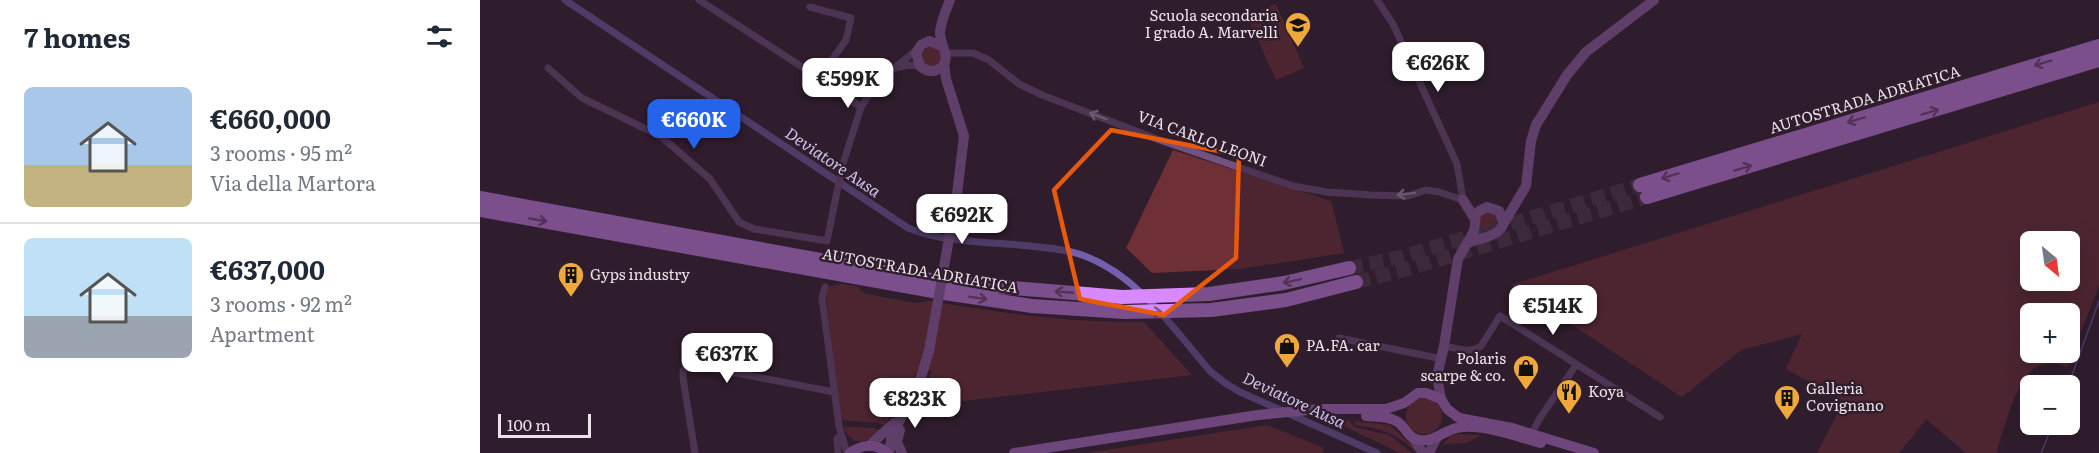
<!DOCTYPE html>
<html lang="en">
<head>
<meta charset="utf-8">
<style>
  body { margin:0; font-family:Literata,serif; background:#f6f6f7; color:#1f2937; height:100vh; display:flex; flex-direction:column; font-size:22px; white-space:nowrap }
  * { box-sizing:border-box; margin:0 }
  p { font-size:20px; color:#747a83 }
  .icon { flex:none; width:33px; height:33px; fill:none; stroke:currentColor; stroke-width:2; stroke-linecap:round; stroke-linejoin:round }
  .map { position:relative; flex:1; overflow:hidden }
  .side { display:flex; flex-direction:column; background:#fff; width:480px }
  .side>* { flex:none }
  .needle { width:39px; rotate:151deg }
  .controls { position:absolute; left:1540px; top:231px; display:grid; gap:12px }
  .controls a { display:grid; place-items:center; width:60px; height:60px; border-radius:9px; background:#fff; box-shadow:0 6px 24px #0002; font-size:30px }
  .scale { position:absolute; left:18px; bottom:15px; width:93px; box-sizing:border-box; padding-left:6px; border:3px solid #ede1ea; border-top:0; font-size:16px; line-height:21px; white-space:nowrap; color:#ede1ea; -webkit-text-stroke:4px #301e2d; paint-order:stroke }
  .price { position:absolute; translate:-50% -51px; padding:0 14px; border-radius:12px; background:#fff; color:#222; font-size:20px; line-height:39px; filter:drop-shadow(0 2px 3px #0008) }
  .price::after { content:''; position:absolute; left:50%; top:36px; width:18px; height:14px; margin-left:-9px; background:inherit; clip-path:polygon(0 0,100% 0,50% 100%) }
  .price.selected { background:#2563eb; color:#fff }
  ul { padding:0; list-style:none }
  li { display:flex; align-items:center; gap:18px; height:150px; padding:0 24px }
  li+li { border-top:2px solid #e0e1e3 }
  li span { display:grid; place-items:center; flex:none; width:168px; height:120px; border-radius:9px; color:#555 }
  li>.icon { margin-inline-start:auto }
  span .icon { width:72px; height:72px; fill:#fffc; stroke-width:1 }
  li b { font-size:26px }
  h2 { display:flex; justify-content:space-between; align-items:center; height:72px; padding:0 24px; font-size:26px }
  main { display:flex; flex:1; min-height:0 }
  .map>svg:first-child { display:block }
  .green { fill:#6f2f37; fill-rule:evenodd }
  .lines { fill:none; stroke-linecap:round; stroke-linejoin:round }
  .stream { stroke:#735fad; stroke-width:1.5 }
  .canal { stroke:#735fad; stroke-width:7 }
  .highway-tunnel { stroke:#4c3b49; stroke-width:14; stroke-dasharray:14 7; stroke-linecap:butt }
  .street { stroke:#70517f; stroke-width:7 }
  .secondary { stroke:#9a68b2; stroke-width:10 }
  .primary { stroke:#ba79da; stroke-width:10 }
  .highway { stroke:#d889fe; stroke-width:14 }
  .secondary-bridge { stroke:#9a68b2; stroke-width:10 }
  .oneway { stroke:#7c4e8b }
  .oneway2 { stroke:#b5a0ba }
  .marked { fill:none; stroke:#e8590c; stroke-width:4.5; stroke-linejoin:round }
  .labels { text-anchor:middle; stroke-width:5; stroke-linejoin:round; paint-order:stroke }
  .poi-label { font-size:15px; fill:#ede1ea; stroke:#301e2d; text-anchor:start }
  .street-label { font-size:15px; fill:#ede1ea; stroke:#301e2d }
  .water-label { font-size:16px; font-style:italic; fill:#ccc4ef; stroke:#301e2d }
</style>
</head>
<body>
<main>
<section class="side">
<h2>7 homes<svg class="icon" aria-label="filters" viewBox="0 0 24 24"><path d="M4 7h16M4 17h16"/><circle cx="9" cy="7" r="2"/><circle cx="15" cy="17" r="2"/></svg></h2>
<ul>
<li><span style="background:linear-gradient(#a9c7e8 65%,#c2b280 0)"><svg class="icon" aria-label="home" viewBox="0 0 24 24"><path d="M3 11l9-7 9 7M6 9v11h12V9"/></svg></span><div><b>€660,000</b><p>3 rooms · 95 m²</p><p>Via della Martora</p></div></li>
<li><span style="background:linear-gradient(#bfe0f5 65%,#9aa5b1 0)"><svg class="icon" aria-label="home" viewBox="0 0 24 24"><path d="M3 11l9-7 9 7M6 9v11h12V9"/></svg></span><div><b>€637,000</b><p>3 rooms · 92 m²</p><p>Apartment</p></div></li>
</ul>
</section>
<div class="map">
<svg width="1619" height="453" viewBox="0 0 1619 453">
  <rect width="100%" height="100%" fill="#301e2d"/>
  <path class="green" d="M796,4L824,68L796,80L767,16Z
    M450,46L459,48L462,57L456,67L444,65L440,53Z
    M1619,102V286L1587,367C1550,353 1540,384 1529,412C1525,426 1519,439 1517,453H1486L1446,419L1419,453H1337L1364,401L1306,369L1322,334L1261,350L1202,397L1031,285ZM1551,242H1590V280H1551ZM1551,314H1590V352H1551Z
    M693,150L851,201L864,253L760,269L672,273L646,248Z
    M1002,212H1016L1020,226L1007,232L999,226Z
    M361,284L376,286L386,294L435,303L449,301C521,313 592,323 664,322L712,375L438,406L452,371L438,369L426,396L404,425L399,423L360,420L346,293L350,286Z
    M926 416a18 18 0 1 1 36 0a18 18 0 1 1-36 0Z
    M870,420L874,427L909,435L932,453H920L854,421Z
    M874,421L910,425L940,453H937C916,433 903,429 876,425Z
    M787,425L844,448L843,453H606Z
    M375,427L394,428L400,431C386,443 376,447 364,430L365,427Z
    M976,434L1001,435L987,443L963,444L971,436Z"/>
  <g class="lines">
    <path class="stream" d="M1588,386L1619,301
      M1561,453L1573,424"/>
    <path class="canal" d="M85,0L428,228C463,242 503,242 540,245C560,247 580,248 599,254C655,272 693,328 730,371L745,383L760,392L897,453"/>
    <path class="highway-tunnel" d="M869,268L921,257L1160,185
      M876,282L924,270L1167,197"/>
    <path class="street" d="M219,0L339,78L381,107
      M330,7L371,18L366,40L339,78
      M466,53H493L509,60L539,84L562,95L677,139L813,186L847,192L891,195L928,196L946,190L959,192L983,200L977,164L913,24L897,0
      M68,68L102,98L168,130L184,139L230,179L259,222L274,229L347,241L362,167L381,107L398,81L438,49
      M415,68L428,65L440,66
      M345,287L342,298L359,426L367,453
      M859,338L962,359
      M964,346C976,348 991,354 1001,346L1020,316L1180,417
      M1052,433L1060,418L1096,365
      M215,453L203,378V371L207,366L215,365L354,392
      M358,453L357,438L362,436"/>
    <path class="secondary" d="M462,46L449,41L441,45L436,53L440,66C445,70 451,73 457,70C475,62 459,44 460,32C461,21 466,10 470,0
      M464,63L466,79L484,136
      M983,200L995,219
      M1024,223L1046,186L1051,141L1056,125L1087,75L1106,52L1174,0
      M961,399L957,376L964,346L978,259L994,231L996,215L999,211L1007,207L1019,211L1024,223C1018,238 1001,237 988,243
      M420,430L417,442L422,453
      M933,438L943,453
      M390,445L414,423
      M409,453L412,434L438,387L449,351
      M949,453L957,437"/>
    <path class="primary" d="M886,416C896,417 909,416 918,422C926,428 928,438 939,440C955,443 967,427 983,427C1006,425 1039,437 1061,443
      M370,453C382,444 396,443 407,453
      M534,453L778,415L840,409H906L924,403L938,393H946L961,399L967,409L979,418L1032,428L1114,453"/>
    <path class="highway" d="M1160,185L1619,46
      M1167,197L1619,60
      M0,198L462,282L642,297L729,294L804,283L869,268
      M0,210L464,293L552,306L645,312L731,310L806,300L876,282"/>
    <path class="secondary-bridge" d="M449,351L477,194L484,136"/>
  </g>
  <defs><path id="oneway-shaft" d="M-6 0H5M1.5-3L5.5 0L1.5 3" fill="none" stroke-width="1.6" stroke-linecap="round" stroke-linejoin="round" transform="scale(1.5)"/></defs>
  <g class="oneway">
    <use href="#oneway-shaft" transform="translate(1563 63) rotate(163)"/>
    <use href="#oneway-shaft" transform="translate(1450 112) rotate(-17)"/>
    <use href="#oneway-shaft" transform="translate(1376 120) rotate(163)"/>
    <use href="#oneway-shaft" transform="translate(1263 168) rotate(-17)"/>
    <use href="#oneway-shaft" transform="translate(1190 176) rotate(163)"/>
    <use href="#oneway-shaft" transform="translate(58 220) rotate(10)"/>
    <use href="#oneway-shaft" transform="translate(812 281) rotate(168)"/>
    <use href="#oneway-shaft" transform="translate(584 292) rotate(-175)"/>
    <use href="#oneway-shaft" transform="translate(498 298) rotate(9)"/>
    <use href="#oneway-shaft" transform="translate(673 312) rotate(-1)"/>
  </g>
  <g class="oneway2">
    <use href="#oneway-shaft" transform="translate(618 116) rotate(-159)"/>
    <use href="#oneway-shaft" transform="translate(926 194) rotate(173)"/>
  </g>
  <path d="M0 0H1619V453H0ZM631,130L759,155L756,258L684,315L600,299L574,190Z" fill="#301e2d" fill-opacity=".55" fill-rule="evenodd"/>
  <path class="marked" d="M631,130L759,155L756,258L684,315L600,299L574,190Z"/>
  <defs>
    <g id="school-pin" transform="scale(1.35)"><path d="M0 17L-7.5 6A9.5 9.5 0 1 1 7.5 6Z" fill="#eea83c" stroke="#301e2d"/><path d="M0-5L7-2L0 1L-7-2ZM-4 1L0 2.5L4 1V4Q0 6-4 4Z" fill="#111"/></g>
    <g id="building-pin" transform="scale(1.35)"><path d="M0 17L-7.5 6A9.5 9.5 0 1 1 7.5 6Z" fill="#eea83c" stroke="#301e2d"/><path d="M-4-6H4V6H1V3H-1V6H-4ZM-2.5-4.3h1.7v1.8h-1.7ZM.8-4.3h1.7v1.8H.8ZM-2.5-1h1.7V.8h-1.7ZM.8-1h1.7V.8H.8Z" fill="#111"/></g>
    <g id="shop-pin" transform="scale(1.35)"><path d="M0 17L-7.5 6A9.5 9.5 0 1 1 7.5 6Z" fill="#eea83c" stroke="#301e2d"/><path d="M-5-2.5h2.3a2.7 3.5 0 0 1 5.4 0H5L5.5 6h-11ZM-1.5-2.5h3a1.5 2.3 0 0 0-3 0Z" fill="#111"/></g>
    <g id="restaurant-pin" transform="scale(1.35)"><path d="M0 17L-7.5 6A9.5 9.5 0 1 1 7.5 6Z" fill="#eea83c" stroke="#301e2d"/><path d="M-5-6h1v4h1v-4h1v4h1v-4h1v5L-1.5 .5V6h-2V.5L-5-1ZM5-6V6H3V1.5H1.5Q1.5-4 5-6Z" fill="#111"/></g>
  </defs>
  <g fill-rule="evenodd">
    <use href="#school-pin" x="818" y="25"/>
    <use href="#building-pin" x="91" y="275"/>
    <use href="#shop-pin" x="807" y="346"/>
    <use href="#shop-pin" x="1046" y="368"/>
    <use href="#restaurant-pin" x="1089" y="392"/>
    <use href="#building-pin" x="1307" y="398"/>
  </g>
  <g class="labels">
    <g class="poi-label">
      <text x="798" y="21" text-anchor="end">Scuola secondaria<tspan x="798" dy="17">I grado A. Marvelli</tspan></text>
      <text x="110" y="280">Gyps industry</text>
      <text x="826" y="351">PA.FA. car</text>
      <text x="1026" y="364" text-anchor="end">Polaris<tspan x="1026" dy="17">scarpe &amp; co.</tspan></text>
      <text x="1326" y="394">Galleria<tspan x="1326" dy="17">Covignano</tspan></text>
      <text x="1108" y="397">Koya</text>
    </g>
    <g class="street-label">
      <text transform="translate(1385 100) rotate(-17)" y="5">AUTOSTRADA ADRIATICA</text>
      <text transform="translate(722 139) rotate(20)" y="5">VIA CARLO LEONI</text>
      <text transform="translate(440 271) rotate(10)" y="5">AUTOSTRADA ADRIATICA</text>
    </g>
    <g class="water-label">
      <text transform="translate(353 162) rotate(34)" y="6">Deviatore Ausa</text>
      <text transform="translate(814 400) rotate(25)" y="6">Deviatore Ausa</text>
    </g>
  </g>
</svg>
<div class="controls">
<a><svg class="needle" viewBox="-14 -14 28 28"><path d="M0-13l5 13h-10z" fill="#e53935"/><path d="M0 13l5-13h-10z" fill="#747a83"/></svg></a>
<a>+</a>
<a>−</a>
</div>
<div class="scale">100 m</div>
<b class="price" style="left:958px;top:93px">€626K</b>
<b class="price" style="left:368px;top:109px">€599K</b>
<b class="price selected" style="left:214px;top:150px">€660K</b>
<b class="price" style="left:482px;top:245px">€692K</b>
<b class="price" style="left:1073px;top:336px">€514K</b>
<b class="price" style="left:247px;top:384px">€637K</b>
<b class="price" style="left:435px;top:429px">€823K</b>
</div>
</main>
</body>
</html>
